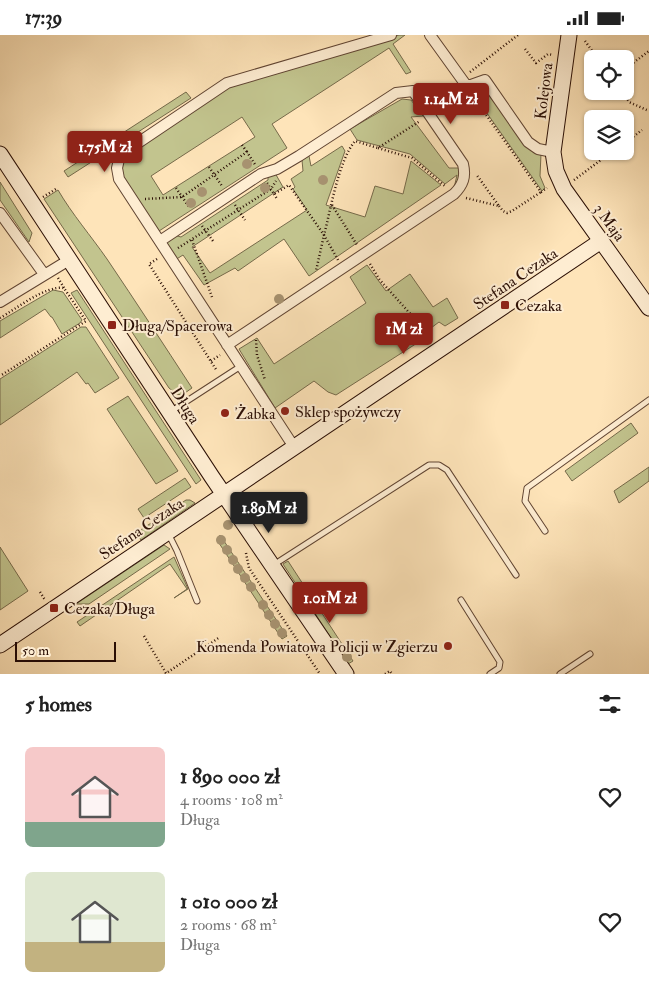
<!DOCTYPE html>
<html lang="en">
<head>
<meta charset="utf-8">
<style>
  body { margin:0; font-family:"IM FELL Double Pica",serif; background:#f6f6f6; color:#222; height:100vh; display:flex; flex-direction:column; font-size:19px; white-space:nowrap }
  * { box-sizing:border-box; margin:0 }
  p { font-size:16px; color:#767676 }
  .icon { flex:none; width:28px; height:28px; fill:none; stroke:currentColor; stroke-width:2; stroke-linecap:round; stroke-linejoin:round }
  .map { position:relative; height:639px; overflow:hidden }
  .sheet { display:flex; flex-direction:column; background:#fff; flex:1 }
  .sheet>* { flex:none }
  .fabs { position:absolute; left:584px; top:15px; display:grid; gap:10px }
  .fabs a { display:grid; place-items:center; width:50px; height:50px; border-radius:8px; background:#fff; box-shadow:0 1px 4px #0004; font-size:25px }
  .scale { position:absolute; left:15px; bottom:12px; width:101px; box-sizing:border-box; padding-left:5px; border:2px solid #2b0f05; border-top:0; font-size:14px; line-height:18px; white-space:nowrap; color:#2b0f05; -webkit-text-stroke:4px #feedd2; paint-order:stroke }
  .price { position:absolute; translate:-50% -42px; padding:0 11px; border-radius:5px; background:#8f2418; color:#fff; font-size:16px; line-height:32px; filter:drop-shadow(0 1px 2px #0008) }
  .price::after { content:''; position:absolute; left:50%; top:30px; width:15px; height:11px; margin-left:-8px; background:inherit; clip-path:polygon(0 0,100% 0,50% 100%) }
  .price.active { background:#222; color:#fff }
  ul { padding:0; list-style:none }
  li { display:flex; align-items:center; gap:15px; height:125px; padding:0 25px }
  li span { display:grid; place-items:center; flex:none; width:140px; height:100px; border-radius:8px; color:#555 }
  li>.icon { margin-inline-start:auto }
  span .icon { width:60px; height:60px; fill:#fffc; stroke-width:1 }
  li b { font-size:21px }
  h2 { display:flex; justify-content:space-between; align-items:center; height:60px; padding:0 25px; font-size:21px }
  .status { display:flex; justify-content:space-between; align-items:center; height:35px; padding:0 25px; background:#fff; direction:ltr }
  .status svg { height:14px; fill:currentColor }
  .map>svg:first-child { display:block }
  .green { fill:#c2c48e; stroke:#766a4a; fill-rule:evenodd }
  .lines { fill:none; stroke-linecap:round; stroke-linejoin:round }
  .lane-casing { stroke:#604432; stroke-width:7 }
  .street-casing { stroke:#604432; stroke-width:12 }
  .secondary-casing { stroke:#2b0f05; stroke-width:17 }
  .path { stroke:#2b0f05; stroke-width:2.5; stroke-dasharray:1 2.5; stroke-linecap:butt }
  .lane { stroke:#feedd2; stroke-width:5 }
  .street { stroke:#feedd2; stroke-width:10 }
  .secondary { stroke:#feedd2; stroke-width:15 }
  .tree { fill:#a79270 }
  .poi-dot { fill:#8f2418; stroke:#feedd2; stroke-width:2 }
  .labels { text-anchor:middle; stroke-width:4; stroke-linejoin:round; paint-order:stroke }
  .street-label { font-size:16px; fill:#2b0f05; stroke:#feedd2 }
  .poi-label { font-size:16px; fill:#2b0f05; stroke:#feedd2; text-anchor:start }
</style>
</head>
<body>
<div class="status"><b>17:39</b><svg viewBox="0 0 49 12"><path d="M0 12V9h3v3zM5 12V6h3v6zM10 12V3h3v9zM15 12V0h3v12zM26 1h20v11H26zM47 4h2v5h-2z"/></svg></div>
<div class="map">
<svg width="649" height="639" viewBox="0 0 649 639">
  <rect width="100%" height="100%" fill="#fee4b9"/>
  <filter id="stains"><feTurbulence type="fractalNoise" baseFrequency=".004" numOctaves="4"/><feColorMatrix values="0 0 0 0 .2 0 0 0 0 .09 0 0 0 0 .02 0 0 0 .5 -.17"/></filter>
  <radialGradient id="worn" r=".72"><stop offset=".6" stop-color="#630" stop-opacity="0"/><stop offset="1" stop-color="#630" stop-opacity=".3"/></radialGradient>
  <path class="green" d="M399,0H405L393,9L411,37L406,39L389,13L272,89L287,113L159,196L148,182L120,136L122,123L233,49ZM242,82L255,102L163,160L151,141Z
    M483,53L487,55L524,109L528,113L541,119L540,141L545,153L542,156L472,57Z
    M186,57L191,63L68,142L64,136Z
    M402,64L411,65L423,81L411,82L449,133H459L461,140L454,153L457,140L445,149L410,119L357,105L350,94Z
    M342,111L345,116L326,170L365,182L375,151L403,159L411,126L441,150L309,241L284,204L238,236L235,233L204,250L183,220L175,225L163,206L174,200L181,202L268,145V140L275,138L283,152L192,212L210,238L307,175L293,154L295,152L291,144L303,136L302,125L309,121L311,131Z
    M0,147L32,198L29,207L0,165Z
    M58,155C72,179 91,201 107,224C136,267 164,310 192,353L182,360L176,359L169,353L44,164Z
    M367,230L386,256L410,239L433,272L447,263L458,283L445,291L439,287L423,299L425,303L336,360L328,357L314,346L275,373L239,314L257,303L274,329L366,268L350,242Z
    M53,255L63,257L82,285L80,288L62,299L52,282H51L45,274L0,303V286Z
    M77,255L201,445L196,449L71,258Z
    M81,292H86L119,343L95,358L88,348L86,349L77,337L0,390V344Z
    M128,361L178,436L156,449L107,374Z
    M631,388L638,398L572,446L565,436Z
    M649,432V446L619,468L614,456Z
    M185,443L191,452L144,483L138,474Z
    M186,465H190L195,468L141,505L136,498Z
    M220,500L287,601L282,604L217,505Z
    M164,510L170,514L89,569H76Z
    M0,512L28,556L0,575Z
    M174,522L188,554L174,563L187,554L170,529L80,591L77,587Z
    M288,526L353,626L348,629L283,529Z"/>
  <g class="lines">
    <g class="lane-casing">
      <path id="lane" d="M170,377L241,331
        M545,496L525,466L527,453L649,365
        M169,500L177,516L197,566
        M275,529L429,430H439L447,435L516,540
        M461,565L500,627L499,633L490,639
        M560,639L590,619"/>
    </g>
    <g class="street-casing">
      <path id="street" d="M430,0L466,50H471L485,45L528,107L538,114L553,117
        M0,178L44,239
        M160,206L261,139L277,134L299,121L396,58L413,56L463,129C466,142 463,150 454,159L227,310
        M0,267L69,225
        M294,412L119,144L117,133L120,120L227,48L391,0"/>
    </g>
    <g class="secondary-casing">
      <path id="secondary" d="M569,0L553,117L556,136L564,154L649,273
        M0,119L212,442L346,639
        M0,610L601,206"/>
    </g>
    <path class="path" d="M585,6L598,24
      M525,14L536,28L548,19L553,20
      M625,34L649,16
      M470,37L518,0
      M622,56L629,67L649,76
      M472,60L541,157L547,153
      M439,73L460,60
      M625,108L642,95
      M242,110L247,117
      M378,113L412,123L446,152
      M209,132L222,151
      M574,145L613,116
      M267,148L274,159L289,150L324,200L316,236
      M176,153L189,172
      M274,159L277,164
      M43,162L56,154
      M466,163L499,171L476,139
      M145,164L182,162L247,117L256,131
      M235,170L245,185
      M332,170L357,210
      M499,171L503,176L507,178L512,176L541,157
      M202,191L213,206
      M192,205L212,262
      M178,213L271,154L276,146
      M157,224L149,229L217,336
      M338,225L324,200C331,174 338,127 355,106L378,113L420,86
      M370,229L379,244L432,303
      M58,243L64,253
      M0,283C16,274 46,250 64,253L86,286L0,341
      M256,305L257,320L265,345
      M211,326L220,320
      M246,518L249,533L320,639
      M40,557L45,565
      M144,601L166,638
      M165,639L220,602
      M385,639L390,636L392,639"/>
    <use href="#lane" class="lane"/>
    <use href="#street" class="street"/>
    <use href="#secondary" class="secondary"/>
  </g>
  <g class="tree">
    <circle cx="247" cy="129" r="5"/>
    <circle cx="323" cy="145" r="5"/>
    <circle cx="265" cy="153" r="5"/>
    <circle cx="202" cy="157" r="5"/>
    <circle cx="191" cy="168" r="5"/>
    <circle cx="279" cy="264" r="5"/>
    <circle cx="228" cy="490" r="5"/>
    <circle cx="221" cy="505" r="5"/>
    <circle cx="227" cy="515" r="5"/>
    <circle cx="233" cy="525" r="5"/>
    <circle cx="238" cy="534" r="5"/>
    <circle cx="245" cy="543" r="5"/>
    <circle cx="251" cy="552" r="5"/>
    <circle cx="263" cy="570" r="5"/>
    <circle cx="269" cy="580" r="5"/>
    <circle cx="275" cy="589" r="5"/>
    <circle cx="282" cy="598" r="5"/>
    <circle cx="347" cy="622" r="5"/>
  </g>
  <g class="poi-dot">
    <rect x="500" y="265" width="10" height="10" rx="2.5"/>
    <rect x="107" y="285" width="10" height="10" rx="2.5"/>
    <circle cx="285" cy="376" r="5"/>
    <circle cx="225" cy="378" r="5"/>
    <rect x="49" y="568" width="10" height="10" rx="2.5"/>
    <circle cx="448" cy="611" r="5"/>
  </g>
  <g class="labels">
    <g class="street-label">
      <text transform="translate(543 56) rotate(-83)" y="6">Kolejowa</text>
      <text transform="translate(610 187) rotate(54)" y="6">3 Maja</text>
      <text transform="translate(515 243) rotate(-34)" y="6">Stefana Cezaka</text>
      <text transform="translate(186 370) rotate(57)" y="6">Długa</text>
      <text transform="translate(141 493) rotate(-34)" y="6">Stefana Cezaka</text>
    </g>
    <g class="poi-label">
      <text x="515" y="276">Cezaka</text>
      <text x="122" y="296">Długa/Spacerowa</text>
      <text x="295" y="382">Sklep spożywczy</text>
      <text x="235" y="384">Żabka</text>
      <text x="64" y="579">Cezaka/Długa</text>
      <text x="438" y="617" text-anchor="end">Komenda Powiatowa Policji w Zgierzu</text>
    </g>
  </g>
  <rect width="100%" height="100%" filter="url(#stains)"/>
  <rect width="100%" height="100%" fill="url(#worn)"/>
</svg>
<div class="fabs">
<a><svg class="icon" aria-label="locate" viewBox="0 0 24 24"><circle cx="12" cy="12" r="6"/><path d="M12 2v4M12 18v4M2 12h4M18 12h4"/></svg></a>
<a><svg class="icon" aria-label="layers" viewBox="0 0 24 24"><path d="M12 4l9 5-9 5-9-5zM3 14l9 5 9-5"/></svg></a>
</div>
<div class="scale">50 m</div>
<b class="price" style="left:451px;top:90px">1.14M zł</b>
<b class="price" style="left:105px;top:138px">1.75M zł</b>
<b class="price" style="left:404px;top:320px">1M zł</b>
<b class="price active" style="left:269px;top:499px">1.89M zł</b>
<b class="price" style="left:330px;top:589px">1.01M zł</b>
</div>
<section class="sheet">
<h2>5 homes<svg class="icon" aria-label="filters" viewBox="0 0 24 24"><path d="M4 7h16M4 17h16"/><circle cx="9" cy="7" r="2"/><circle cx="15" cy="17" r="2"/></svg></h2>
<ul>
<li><span style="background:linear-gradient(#f6c9c9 75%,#7fa58c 0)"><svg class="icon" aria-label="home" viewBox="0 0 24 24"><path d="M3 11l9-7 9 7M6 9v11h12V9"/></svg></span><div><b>1 890 000 zł</b><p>4 rooms · 108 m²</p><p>Długa</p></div><svg class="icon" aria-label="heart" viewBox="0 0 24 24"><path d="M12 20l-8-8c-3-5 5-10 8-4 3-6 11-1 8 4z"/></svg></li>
<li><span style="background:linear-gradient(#dfe7d0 70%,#c2b280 0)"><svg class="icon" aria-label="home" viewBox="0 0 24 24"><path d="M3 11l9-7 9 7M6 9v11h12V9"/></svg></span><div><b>1 010 000 zł</b><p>2 rooms · 68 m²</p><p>Długa</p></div><svg class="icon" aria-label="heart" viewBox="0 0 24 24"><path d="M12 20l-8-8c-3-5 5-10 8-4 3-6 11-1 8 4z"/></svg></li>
</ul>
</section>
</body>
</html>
